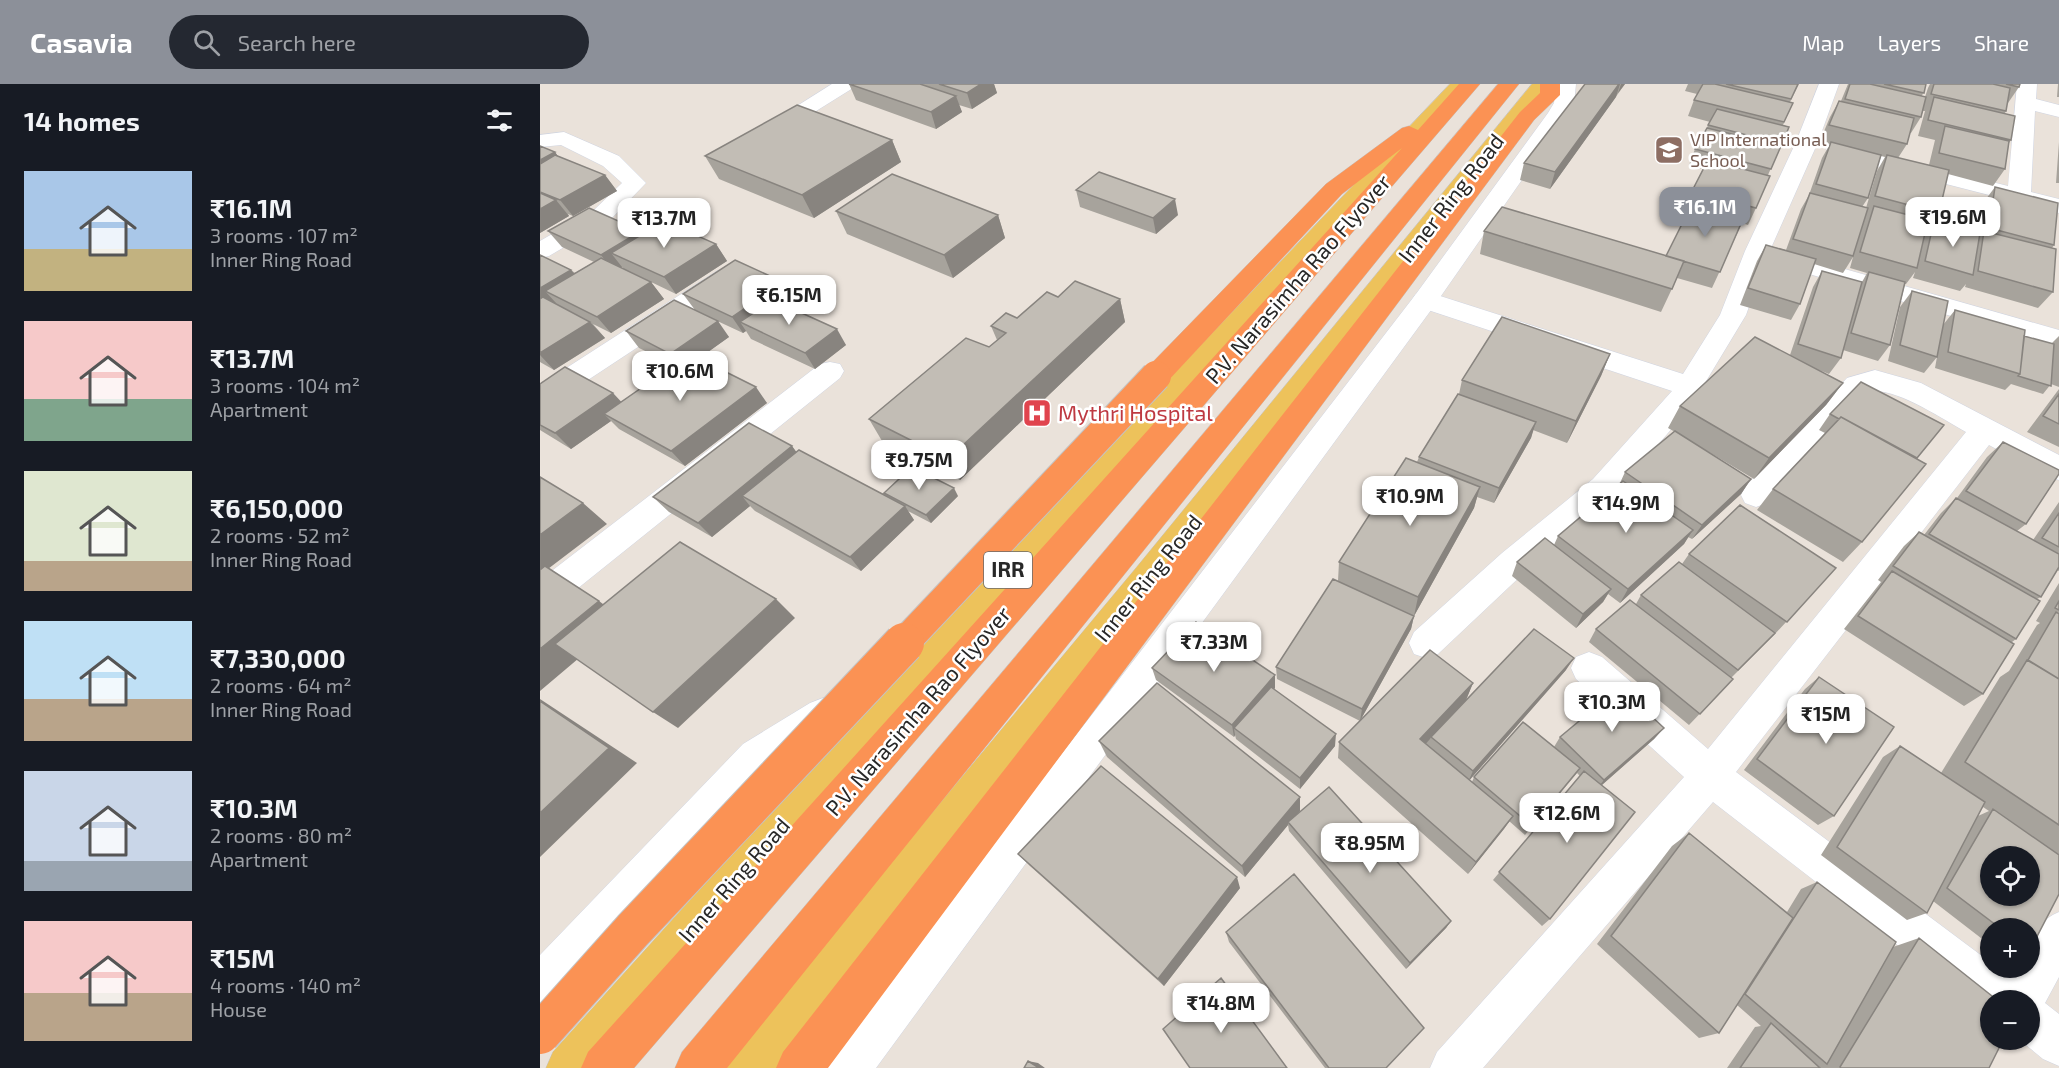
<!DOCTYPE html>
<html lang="en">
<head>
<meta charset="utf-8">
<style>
  body { margin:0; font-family:"Exo 2",sans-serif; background:#242831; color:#f1f3f6; height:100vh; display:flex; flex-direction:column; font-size:22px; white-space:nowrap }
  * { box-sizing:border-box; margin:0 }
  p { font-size:20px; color:#9ea1a6 }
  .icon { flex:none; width:33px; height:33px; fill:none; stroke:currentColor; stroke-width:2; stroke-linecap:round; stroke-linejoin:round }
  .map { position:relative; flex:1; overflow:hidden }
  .panel { display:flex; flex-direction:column; background:#171b24; width:540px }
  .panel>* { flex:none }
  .tools { position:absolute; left:1440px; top:762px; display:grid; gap:12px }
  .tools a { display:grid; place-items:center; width:60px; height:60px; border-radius:50%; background:#171b24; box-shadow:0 2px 4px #0004; font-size:30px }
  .price { position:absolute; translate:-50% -51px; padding:0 14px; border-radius:12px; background:#fff; color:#222; font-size:20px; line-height:39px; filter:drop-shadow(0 2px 3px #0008) }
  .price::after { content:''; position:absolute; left:50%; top:36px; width:18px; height:14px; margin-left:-9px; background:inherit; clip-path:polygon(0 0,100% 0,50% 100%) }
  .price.current { background:#8c9099; color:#fff }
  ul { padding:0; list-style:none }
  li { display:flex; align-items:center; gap:18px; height:150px; padding:0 24px }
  li span { display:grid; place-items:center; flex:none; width:168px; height:120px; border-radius:0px; color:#555 }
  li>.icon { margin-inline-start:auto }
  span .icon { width:72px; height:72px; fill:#fffc; stroke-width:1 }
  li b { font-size:26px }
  h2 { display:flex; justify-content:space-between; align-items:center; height:72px; padding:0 24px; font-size:26px }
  header { display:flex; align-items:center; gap:36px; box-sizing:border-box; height:84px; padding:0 30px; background:#8c9099; color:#fff }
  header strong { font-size:28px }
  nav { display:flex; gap:33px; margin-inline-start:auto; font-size:21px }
  .search { width:420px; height:54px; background:#242831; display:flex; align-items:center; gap:15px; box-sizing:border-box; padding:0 21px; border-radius:33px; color:#9ea1a6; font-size:22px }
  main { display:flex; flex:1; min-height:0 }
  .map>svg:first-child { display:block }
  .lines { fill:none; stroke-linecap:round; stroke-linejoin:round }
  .street-casing { stroke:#cfd4e1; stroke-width:1 }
  .secondary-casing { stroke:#cfd4e1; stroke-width:1 }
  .primary-casing { stroke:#c3c3c3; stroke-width:1 }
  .highway-casing { stroke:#c3c3c3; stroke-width:1 }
  .street { fill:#fff; fill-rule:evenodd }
  .secondary { fill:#fff; fill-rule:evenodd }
  .primary { fill:#edc25b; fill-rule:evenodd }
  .highway { fill:#fb9254; fill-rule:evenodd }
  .highway-bridge-far1-casing { stroke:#c3c3c3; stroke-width:32; stroke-linecap:butt }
  .highway-bridge-casing { stroke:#c3c3c3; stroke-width:42; stroke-linecap:butt }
  .highway-bridge-far1 { stroke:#fb9254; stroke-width:30 }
  .highway-bridge { stroke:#fb9254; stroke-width:40 }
  .wall { fill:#a7a39c; fill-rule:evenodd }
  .shaded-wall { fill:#88847f }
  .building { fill:#c2bdb5; stroke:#88847f; stroke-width:1.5; fill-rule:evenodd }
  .labels { text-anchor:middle; stroke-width:5; stroke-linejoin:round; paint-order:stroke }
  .far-education-label { font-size:18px; fill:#785e54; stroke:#fff; text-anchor:start }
  .shield { fill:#fff; stroke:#686868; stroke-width:1.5 }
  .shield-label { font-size:21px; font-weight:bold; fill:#282828 }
  .street-label { font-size:22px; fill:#282828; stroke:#fff }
  .health-label { font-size:22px; fill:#be3a42; stroke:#fff; text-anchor:start }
</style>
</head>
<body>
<header>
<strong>Casavia</strong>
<div class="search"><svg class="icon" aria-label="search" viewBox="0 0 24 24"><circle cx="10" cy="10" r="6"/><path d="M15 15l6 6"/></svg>Search here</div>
<nav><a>Map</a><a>Layers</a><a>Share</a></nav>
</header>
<main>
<section class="panel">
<h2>14 homes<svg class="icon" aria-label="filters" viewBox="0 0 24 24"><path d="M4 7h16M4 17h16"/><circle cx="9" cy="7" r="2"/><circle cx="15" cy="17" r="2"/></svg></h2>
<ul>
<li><span style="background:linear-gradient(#a9c7e8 65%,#c2b280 0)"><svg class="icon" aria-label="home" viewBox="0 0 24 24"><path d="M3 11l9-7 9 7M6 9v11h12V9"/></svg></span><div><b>₹16.1M</b><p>3 rooms · 107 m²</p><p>Inner Ring Road</p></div></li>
<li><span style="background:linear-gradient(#f6c9c9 65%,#7fa58c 0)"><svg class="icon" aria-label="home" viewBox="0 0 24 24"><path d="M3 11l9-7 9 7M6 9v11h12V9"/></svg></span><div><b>₹13.7M</b><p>3 rooms · 104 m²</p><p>Apartment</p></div></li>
<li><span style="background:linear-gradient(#dfe7d0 75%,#b9a48a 0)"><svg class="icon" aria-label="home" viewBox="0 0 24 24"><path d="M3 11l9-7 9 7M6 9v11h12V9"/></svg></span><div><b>₹6,150,000</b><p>2 rooms · 52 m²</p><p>Inner Ring Road</p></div></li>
<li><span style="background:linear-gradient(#bfe0f5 65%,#b9a48a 0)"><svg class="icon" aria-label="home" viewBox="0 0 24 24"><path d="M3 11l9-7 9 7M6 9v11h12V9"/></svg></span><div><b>₹7,330,000</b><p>2 rooms · 64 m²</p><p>Inner Ring Road</p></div></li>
<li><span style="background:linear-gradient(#c9d6e8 75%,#9aa5b1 0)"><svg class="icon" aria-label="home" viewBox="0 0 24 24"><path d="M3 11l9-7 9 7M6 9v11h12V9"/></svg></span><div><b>₹10.3M</b><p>2 rooms · 80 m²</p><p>Apartment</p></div></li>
<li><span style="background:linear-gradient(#f6c9c9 60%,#b9a48a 0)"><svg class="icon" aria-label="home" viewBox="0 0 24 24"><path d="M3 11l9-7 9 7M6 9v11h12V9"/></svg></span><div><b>₹15M</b><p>4 rooms · 140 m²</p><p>House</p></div></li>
</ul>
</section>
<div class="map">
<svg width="1519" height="984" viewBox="0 0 1519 984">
  <rect width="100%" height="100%" fill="#eae2da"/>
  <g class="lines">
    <g class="street-casing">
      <path id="street" d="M292,0H316L313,4L236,52L229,54L222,52L218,48L222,44Z
        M1279,0H1299L1278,58L1231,164L1519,246V264L1225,177L1206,231L1151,322L1075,411L986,487L898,570L886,574L874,570L869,559L874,548L962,469L1053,395L1132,307L876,222L872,216L876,210L885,208L894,210L1143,290L1180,231L1205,167L1256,58Z
        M1477,0H1497L1496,15L1519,21V33L1495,27L1491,108L1519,115V129L1289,70L1286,65L1289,60L1297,59L1468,102Z
        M24,48L79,72L106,99L70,136L9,172L0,174V157L54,126L82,99L63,82L21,61L0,63V51Z
        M186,185L195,187L198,193L195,199L10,321L0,324V301L177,187Z
        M290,278L300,280L304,287L300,294L12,525L0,529V496L280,280Z
        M1335,286L1381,299L1519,371V396L1508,393L1449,361L1196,688L1450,878V884H1458L1471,893L1477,884H1490C1490,857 1493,839 1519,828V893L1505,919L1519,930V982L1503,975L1480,956H1490V916H1450L1449,932L1173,718L943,984H890L897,968L1144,693L1036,595L1031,584L1036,573L1049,568L1062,573L1168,665L1426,348C1402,335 1353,301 1327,308L1227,419L1216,423L1205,419L1201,411L1205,403L1307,294Z"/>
    </g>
    <g class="secondary-casing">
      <path id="secondary" d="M1016,0H1036L1034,19L1025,34L894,222L336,984H285L292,968L876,210L1008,29L1014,19Z
        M283,614L296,619L301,631L296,643L229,686L16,919L0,925V871L203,660L270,619Z"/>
    </g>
    <g class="primary-casing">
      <path id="primary" d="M910,0H931L498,473L59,984H6L13,968L476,455Z
        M992,0H1012L521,629L238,984H186L193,968L596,484Z"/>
    </g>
    <g class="highway-casing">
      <path id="highway" d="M919,0H940L94,984H41L48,968L862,64L802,110L626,299L616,302L606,299L602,292L606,285L786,100L862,44L869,42L878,46Z
        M958,0H979L187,984H135L142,968Z
        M1000,0H1020V11L994,36L288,984H236L243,968L980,28L1000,9Z"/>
    </g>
    <use href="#street" class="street"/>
    <use href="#secondary" class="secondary"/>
    <use href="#primary" class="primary"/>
    <use href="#highway" class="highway"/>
    <g class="highway-bridge-far1-casing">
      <path id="highway-bridge-far1" d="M362,561L616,292"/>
    </g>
    <g class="highway-bridge-casing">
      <path id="highway-bridge" d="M0,950L93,846L364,559"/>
    </g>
    <use href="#highway-bridge-far1" class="highway-bridge-far1"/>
    <use href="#highway-bridge" class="highway-bridge"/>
  </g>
  <path class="wall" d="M309,0H454L457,9L432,25L419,21L422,28L396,45L316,16Z
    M1045,0H1085L1010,105L980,96L984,79Z
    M1148,0H1259L1250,18L1253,19L1243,41L1249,43L1228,91L1216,124L1208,141L1202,139L1172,204L1137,194L1121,228L940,170L944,147L1126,172L1150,124L1145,123L1152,107L1163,85L1149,81L1155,65L1170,38L1148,32L1154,16L1157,10L1145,7Z
    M1308,0H1386L1382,12L1385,13L1388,4L1390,0H1480L1479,3L1468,19H1467L1466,27L1465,29L1471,56L1469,59L1465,85L1453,102L1408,90L1399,129L1394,137L1439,148L1443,119L1455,103L1514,161L1512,164L1513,208L1498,224L1425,203L1426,200L1420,207L1373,194L1375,188L1366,200H1365L1350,261L1338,277L1303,266L1301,274L1289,290L1279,286L1303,299L1286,321L1214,395L1164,365L1211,395L1201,410L1152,455L1148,453L1144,460L1080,519L1068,510L1063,518L1036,544L972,492L977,478L1014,461L1018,452L1080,399L1085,388L1135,348L1128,344L1140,322L1250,271L1273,203L1282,187L1322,198L1327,189L1310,184L1313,173L1303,189L1274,180L1260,220L1251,236L1200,221L1217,177L1226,161L1246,166L1261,125L1269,111L1282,74L1290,60L1280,57L1290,33L1299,17H1301ZM1383,27H1385L1378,52L1395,56L1389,81L1358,74L1367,60L1370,49H1371L1381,33ZM1341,72L1345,73L1337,87L1326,124L1322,123L1328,114Z
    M1518,0H1519V13H1517Z
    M352,56L361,78L274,134L179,95L165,72Z
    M1519,58V99H1516Z
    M0,62L15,68L18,73L65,91L77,107L33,132L28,130L29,132L0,149Z
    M536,106L638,131L616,150L540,123Z
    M296,127L458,131L465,154L413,194L307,150Z
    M8,147L103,150L176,160L187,177L136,210L84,185L82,183L80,184L111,198L124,215L71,249L53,240L65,254L14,286L0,278V171L31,186L35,189L54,178L22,163Z
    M1372,207L1403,241L1415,226L1484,252L1511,260L1519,252V303L1511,300L1503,310L1471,300L1465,306L1395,284L1397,273L1384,289L1348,277L1360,223Z
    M143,210L253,214L244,221L306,261L275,285L211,255L206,247L203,249L173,235L189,253L159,274L227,319L145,382L79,345L71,337L31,365L0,346V300L81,318L134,281L99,264L86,247L155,226Z
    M518,213L580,215L585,238L420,396L342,357L329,335L449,263L457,256L451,242L477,234Z
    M1070,270L1061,292L1027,359L993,346L991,354L954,419L937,413L934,424L874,532L871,545L820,637L737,595L736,583L798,497L799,478L877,378L879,373L919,310L922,296Z
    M1519,305V363L1487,348Z
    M1290,330L1377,374L1322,458L1303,478L1217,426L1233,405L1285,349L1279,346Z
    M1463,358L1486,440L1477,447L1493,456L1519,418V487L1517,486L1501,513L1497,515L1476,555L1472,558L1443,610L1424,622L1304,545L1341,498L1338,496L1364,462L1379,448L1384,451L1401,429L1416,414H1417L1447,373Z
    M252,362L256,368L345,411L344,409L418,412L391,439L368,427L374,436L321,487L215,427L210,422L172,453L129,428L113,413Z
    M1149,470L1296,484L1234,551L1191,594L1193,595L1149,641L1049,558L1056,545L1096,520L1101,511L1142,480Z
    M1519,499V810L1490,844H1450V861L1393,817L1387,829L1367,836L1281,771L1343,673L1360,662L1401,689L1460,593L1469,587L1497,541L1500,539L1496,537ZM1443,723L1449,727L1438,732Z
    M612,584L735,591V604L734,605L795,662L760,705L696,655L695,651L694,653L616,596Z
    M1026,586L929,696L932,698L934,693L1014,663L1020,653L1124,644L1114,655L1062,701L1010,835L1002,842L953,796L1040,692L1037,689L985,751L969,737L928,790L798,674L799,658L933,599L926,616Z
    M1279,593L1294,732L1278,741L1204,686L1265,605Z
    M559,657L760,727L756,732L911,837L906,844L866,885L749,747L748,741L705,793L567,673Z
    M1149,749L1247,828L1261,805L1277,798L1353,863L1379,854L1449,984H1187L1215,943L1221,942L1197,921L1179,949L1159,954L1057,860L1132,762Z
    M478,770L700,804L624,902L490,782Z
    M686,848L846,984H785L689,858Z"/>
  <path class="shaded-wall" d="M441,0H454L457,9L432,25L427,9Z
    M1079,0H1080L1076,13L1010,105L1015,88Z
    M1081,0H1085L1078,9Z
    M416,12L422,28L396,45L391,28Z
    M352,56L361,78L274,134L262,111Z
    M15,68L27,85L0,99V76Z
    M65,91L77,107L33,132L20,116Z
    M635,115L638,131L616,150L613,134Z
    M16,116L29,132L0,149V125Z
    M458,131L465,154L413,194L404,171Z
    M101,147L113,164L71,169L82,183L74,188L61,171Z
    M176,160L187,177L136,210L124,193Z
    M31,186L45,202L5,207L16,219L0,229V204Z
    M111,198L124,215L71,249L57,233Z
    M243,198L253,214L211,244L200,238L206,247L203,249L192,233Z
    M580,215L585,238L420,396L408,375Z
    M178,237L189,253L143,286L130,270Z
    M50,238L65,254L14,286L0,271V269Z
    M297,245L306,261L275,285L265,269Z
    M1070,270L1061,292L1027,359L1036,337Z
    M1303,299L1286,321L1214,395L1229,374Z
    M216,303L227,319L145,382L131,367Z
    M73,309L88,325L64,330L71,337L31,365L15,349Z
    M996,338L991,354L954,419L959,404Z
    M252,362L263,377L202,412L210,422L172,453L158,439Z
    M1211,395L1201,410L1152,455L1162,441Z
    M940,403L934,424L874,532L878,513Z
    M414,404L418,412L391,439L386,431Z
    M43,419L67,440L0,491V451Z
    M365,422L374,436L321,487L310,473Z
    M1153,446L1144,460L1080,519L1088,505Z
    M1071,505L1063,518L1036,544L1043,530Z
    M236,515L255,534L138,644L113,628Z
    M59,517L84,536L0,607V565Z
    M874,532L871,545L820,637L822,625Z
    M1034,574L1026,586L928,698L933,687Z
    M735,591V604L698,647L694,644L695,651L694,653L692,641Z
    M933,599L926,616L891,653L890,655L876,671L880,655Z
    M0,615L97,679L0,773Z
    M1124,644L1114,655L1055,707L1064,696Z
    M796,650L795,662L760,705V694Z
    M760,713V727L749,739L748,738V741L705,793L702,782Z
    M973,732L964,745L928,790L936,778Z
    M697,793L700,804L624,902L618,895Z
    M911,837L906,844L866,885L870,879Z
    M488,977L498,979L505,984H499Z"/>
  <path class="building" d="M309,0H380L416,12L391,28Z
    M399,0H441L427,9Z
    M1045,0H1079L1015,88L984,79Z
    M1163,0H1175L1253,19L1244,38L1154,16Z
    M1186,0H1258L1251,15Z
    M1310,0H1330L1386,13L1381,33L1305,15Z
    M1344,0H1386L1384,9Z
    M1394,0H1453L1470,4L1466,27L1391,10Z
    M1466,0H1480L1479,3Z
    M1394,13L1475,32L1471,56L1388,36Z
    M1299,17L1374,34L1367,60L1289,41Z
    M257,21L352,56L262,111L165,72Z
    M1177,25L1249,43L1242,60L1168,41Z
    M1405,42L1469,57L1465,85L1399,69Z
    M1167,44L1241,62L1231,85L1155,65Z
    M1291,58L1341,71L1328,114L1276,100Z
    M0,62L15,68L0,76Z
    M15,71L65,91L20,116L0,108V80Z
    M1347,71L1409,86L1399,129L1335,112Z
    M1168,76L1230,92L1216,124L1152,107Z
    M559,88L635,115L613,134L536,106Z
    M352,90L458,131L404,171L296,127Z
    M1455,103L1518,119L1514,161L1449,144Z
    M0,109L16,116L0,125Z
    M1270,109L1328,124L1313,172L1253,155Z
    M1152,120L1203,135L1180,188L1126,172Z
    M1334,122L1388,136L1377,184L1320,168Z
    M962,123L1144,177L1132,205L944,147Z
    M49,124L101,147L61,171L8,147Z
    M124,137L176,160L124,193L71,169Z
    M1394,137L1440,149L1433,191L1385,177Z
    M1444,147L1516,165L1513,208L1438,187Z
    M1226,161L1276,175L1260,220L1208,204Z
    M0,171L31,186L0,204Z
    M61,174L111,198L57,233L5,207Z
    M195,176L243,198L192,233L143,210Z
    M1282,187L1322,198L1301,274L1258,260Z
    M1329,188L1365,198L1350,261L1311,249Z
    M535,197L580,215L408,375L329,335L426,254L449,263L466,249L451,242L466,229L477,234L507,208L518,213Z
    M1372,207L1408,217L1397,273L1360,261Z
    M3,213L50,238L0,269V215Z
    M134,216L178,237L130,270L86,247Z
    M233,216L297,245L265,269L200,238Z
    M1415,226L1485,246L1480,290L1408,268Z
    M962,233L1070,270L1036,337L922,296Z
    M1484,252L1514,260L1511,302L1478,292L1480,290Z
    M1215,253L1303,299L1229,374L1140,322Z
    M150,270L216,303L131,367L64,330Z
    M25,283L73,309L15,349L0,341V300Z
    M1321,298L1404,341L1377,374L1301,333L1299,335L1290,330Z
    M918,310L996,338L959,404L879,373Z
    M1519,310V340L1503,332Z
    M1301,333L1386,380L1322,458L1233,405Z
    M209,339L252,362L158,439L113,413Z
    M1135,347L1211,395L1162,441L1085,388Z
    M1463,358L1519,386V390L1486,440L1426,407Z
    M259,366L365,422L310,473L202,412Z
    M866,374L940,403L878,513L799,478Z
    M372,383L414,404L386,431L344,409Z
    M0,393L43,419L0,451Z
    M1083,397L1153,446L1088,505L1018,452Z
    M1416,414L1519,470V483L1501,513L1389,450Z
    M1200,421L1296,484L1247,538L1149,470Z
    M1519,429V463L1502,454Z
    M1379,448L1500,517L1476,555L1353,482Z
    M1005,454L1071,505L1043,530L977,478Z
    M140,458L236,515L113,628L15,560Z
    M1139,478L1235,549L1198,586L1101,511Z
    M5,482L59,517L0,565V486Z
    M1352,487L1474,560L1443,610L1318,532Z
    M793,495L874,532L822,625L736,583Z
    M1090,516L1193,595L1160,630L1056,545Z
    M1519,517V526L1515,524Z
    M1516,528L1519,530V595L1488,576Z
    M656,538L735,591L692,641L612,584Z
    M994,545L1034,574L933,687L891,653Z
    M890,566L933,599L880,655L973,732L936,778L799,658Z
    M1487,576L1519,595V741L1425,678Z
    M1279,593L1354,643L1294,732L1217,675Z
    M617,599L760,713L702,782L559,657Z
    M731,603L796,650L760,694L694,644Z
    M1080,603L1124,644L1064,696L1020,653Z
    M0,617L69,664L0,729Z
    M983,638L1040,684L992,742L934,693Z
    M1360,662L1445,718L1387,829L1297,763Z
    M561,682L697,793L618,895L478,770Z
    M1044,687L1095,728L1010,835L959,788Z
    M789,703L911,837L870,879L748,738Z
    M1453,725L1519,771V810L1490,866V844H1460L1407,804ZM1450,772H1490V812H1450Z
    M1149,749L1253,834L1179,949L1071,852Z
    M754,790L884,944L846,984H789L686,848Z
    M1277,798L1356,858L1287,980L1205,910Z
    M1379,854L1457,916H1450V956H1463L1449,984H1301L1300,983Z
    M681,894L747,984H650L623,945Z
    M1231,939L1280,984H1200Z
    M488,977L499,984H484Z"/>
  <defs>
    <g id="university-square" transform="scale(1.5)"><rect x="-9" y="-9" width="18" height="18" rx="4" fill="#8d6e63" stroke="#fff"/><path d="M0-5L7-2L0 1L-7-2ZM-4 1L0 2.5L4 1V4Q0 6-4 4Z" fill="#fff"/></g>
    <g id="hospital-square" transform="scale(1.5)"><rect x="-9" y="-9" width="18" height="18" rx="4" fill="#e0444e" stroke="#fff"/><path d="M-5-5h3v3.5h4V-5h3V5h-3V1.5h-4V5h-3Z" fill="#fff"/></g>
  </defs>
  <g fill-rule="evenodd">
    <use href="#university-square" x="1129" y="66"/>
    <use href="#hospital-square" x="497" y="329"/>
  </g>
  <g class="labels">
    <g class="far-education-label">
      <text x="1150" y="62">VIP International<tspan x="1150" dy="21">School</tspan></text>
    </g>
    <rect class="shield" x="444" y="468" width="48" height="36" rx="4.5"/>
    <g class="shield-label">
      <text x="468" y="493">IRR</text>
    </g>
    <g class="street-label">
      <text transform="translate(911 114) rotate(-52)" y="8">Inner Ring Road</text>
      <text transform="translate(758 195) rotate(-49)" y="8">P.V. Narasimha Rao Flyover</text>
      <text transform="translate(608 494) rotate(-51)" y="8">Inner Ring Road</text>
      <text transform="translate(378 627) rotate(-49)" y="8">P.V. Narasimha Rao Flyover</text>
      <text transform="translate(194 796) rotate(-49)" y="8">Inner Ring Road</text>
    </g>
    <g class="health-label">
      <text x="518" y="337">Mythri Hospital</text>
    </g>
  </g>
</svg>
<div class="tools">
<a><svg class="icon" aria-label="locate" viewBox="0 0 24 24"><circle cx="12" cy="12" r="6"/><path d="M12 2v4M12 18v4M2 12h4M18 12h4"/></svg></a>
<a>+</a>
<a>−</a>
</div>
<b class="price current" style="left:1165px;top:154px">₹16.1M</b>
<b class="price" style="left:1413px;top:164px">₹19.6M</b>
<b class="price" style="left:124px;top:165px">₹13.7M</b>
<b class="price" style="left:249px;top:242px">₹6.15M</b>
<b class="price" style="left:140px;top:318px">₹10.6M</b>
<b class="price" style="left:379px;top:407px">₹9.75M</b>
<b class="price" style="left:870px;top:443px">₹10.9M</b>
<b class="price" style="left:1086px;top:450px">₹14.9M</b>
<b class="price" style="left:674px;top:589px">₹7.33M</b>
<b class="price" style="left:1072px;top:649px">₹10.3M</b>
<b class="price" style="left:1286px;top:661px">₹15M</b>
<b class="price" style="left:1027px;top:760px">₹12.6M</b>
<b class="price" style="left:830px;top:790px">₹8.95M</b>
<b class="price" style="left:681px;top:950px">₹14.8M</b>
</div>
</main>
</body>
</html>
